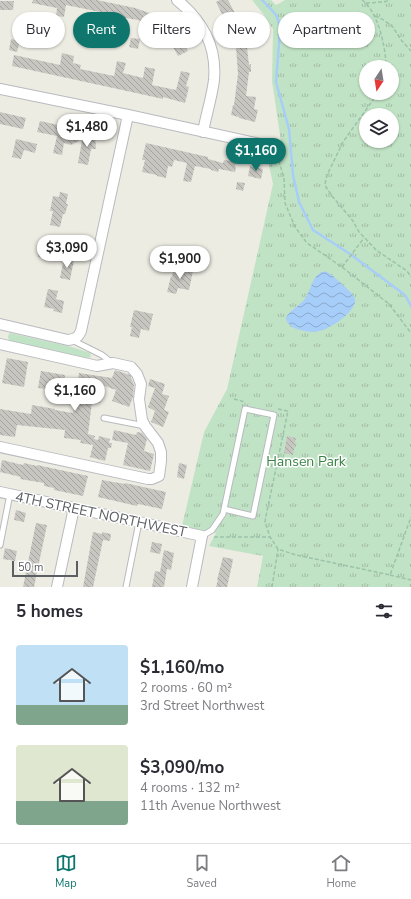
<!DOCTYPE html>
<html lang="en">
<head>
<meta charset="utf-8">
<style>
  body { margin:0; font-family:"Nunito Sans",sans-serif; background:#f2f2f3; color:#2b2b33; height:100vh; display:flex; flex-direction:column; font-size:15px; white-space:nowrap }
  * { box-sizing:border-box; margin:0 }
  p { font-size:13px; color:#7c7c81 }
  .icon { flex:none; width:22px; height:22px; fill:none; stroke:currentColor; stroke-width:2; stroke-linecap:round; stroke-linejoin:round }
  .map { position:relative; height:587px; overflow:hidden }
  .details { display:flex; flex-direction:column; background:#fff; flex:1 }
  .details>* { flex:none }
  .hud { position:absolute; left:12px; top:12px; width:387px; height:36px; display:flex; gap:8px }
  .needle { width:26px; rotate:192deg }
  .fabs { position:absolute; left:359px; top:60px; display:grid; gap:8px }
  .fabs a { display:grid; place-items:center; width:40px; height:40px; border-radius:50%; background:#fff; box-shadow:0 1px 3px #0004; font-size:20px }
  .scale { position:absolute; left:12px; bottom:10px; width:66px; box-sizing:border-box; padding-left:4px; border:2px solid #5b5e63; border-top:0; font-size:11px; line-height:14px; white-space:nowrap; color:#5b5e63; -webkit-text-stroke:3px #fff; paint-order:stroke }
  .price { position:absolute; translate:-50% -34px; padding:0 9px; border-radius:14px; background:#fff; color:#222; font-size:13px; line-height:26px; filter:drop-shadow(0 1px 2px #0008) }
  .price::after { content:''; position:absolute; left:50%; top:24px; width:12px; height:9px; margin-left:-6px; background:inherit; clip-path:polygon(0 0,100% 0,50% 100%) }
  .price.active { background:#0f766e; color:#fff }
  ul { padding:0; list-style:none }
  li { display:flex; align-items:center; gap:12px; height:100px; padding:0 16px }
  li span { display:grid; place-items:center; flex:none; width:112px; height:80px; border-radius:4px; color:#555 }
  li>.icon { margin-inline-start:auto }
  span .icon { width:48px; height:48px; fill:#fffc; stroke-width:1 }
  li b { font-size:17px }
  h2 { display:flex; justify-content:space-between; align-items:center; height:48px; padding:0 16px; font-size:17px }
  .pill { padding:0 14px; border-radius:18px; background:#fff; box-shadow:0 1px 3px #0004; font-size:14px; line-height:36px }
  .pill.active { background:#0f766e; color:#fff }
  .menu { display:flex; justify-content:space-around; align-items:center; height:56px; border-top:1px solid #e1e1e2; background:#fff; font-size:11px; color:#7c7c81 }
  .menu a { display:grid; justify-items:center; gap:2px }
  .menu .active { color:#0f766e }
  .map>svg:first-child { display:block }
  .green { fill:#c1e3c5 }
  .park { fill:url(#park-tufts); fill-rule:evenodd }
  .water { fill:url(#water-waves) }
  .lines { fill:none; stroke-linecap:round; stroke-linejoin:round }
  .stream { stroke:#a7cdf9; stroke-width:2.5 }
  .building { fill:url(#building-back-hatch) }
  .service-casing { stroke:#b8babf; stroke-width:7 }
  .minor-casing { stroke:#b8babf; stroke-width:12 }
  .path { stroke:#9bc3aa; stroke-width:1.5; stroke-dasharray:4 2; stroke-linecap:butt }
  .service { stroke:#fff; stroke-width:5 }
  .minor { stroke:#fff; stroke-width:10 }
  .labels { text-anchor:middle; stroke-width:3; stroke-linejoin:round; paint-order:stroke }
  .park-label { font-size:14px; fill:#3b8345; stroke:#fff }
  .street-label { font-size:14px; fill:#5b5e63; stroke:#fff }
</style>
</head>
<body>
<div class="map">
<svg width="411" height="587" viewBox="0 0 411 587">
  <defs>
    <pattern id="park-tufts" width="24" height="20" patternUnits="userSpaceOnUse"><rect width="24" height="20" fill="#c1e3c5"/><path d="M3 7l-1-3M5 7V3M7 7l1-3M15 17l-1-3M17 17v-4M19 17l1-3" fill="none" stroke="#a0bba4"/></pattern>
    <pattern id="water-waves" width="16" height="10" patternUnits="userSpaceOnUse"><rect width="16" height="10" fill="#a7cdf9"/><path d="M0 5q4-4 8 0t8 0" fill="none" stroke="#8baacd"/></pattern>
    <pattern id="building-back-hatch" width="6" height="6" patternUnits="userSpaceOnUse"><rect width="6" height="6" fill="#c8c6c0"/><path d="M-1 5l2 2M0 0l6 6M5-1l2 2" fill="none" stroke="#a5a4a0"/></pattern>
  </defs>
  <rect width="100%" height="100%" fill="#edece3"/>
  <path class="green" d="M10,333L72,347L90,353L91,357L88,358L10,341C7,338 8,335 10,333Z"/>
  <path class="park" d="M252,0H271L276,5L285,0H411V587H257L263,556L209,546L216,533L182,526L204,432L227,389L273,184L266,152L279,154L281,142L272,81L273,29L264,15ZM366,67H392V93H366ZM366,115H392V141H366Z"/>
  <path class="water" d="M321,272C323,272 325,271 327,272C332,274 337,280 341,283C346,288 353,293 355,299C357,309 337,324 329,327C325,330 319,331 315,332C311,332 304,331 300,330C295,329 287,325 286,319C286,313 300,305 304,300C312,289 310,280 321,272Z"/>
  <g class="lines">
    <path class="stream" d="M262,0C273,12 279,14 280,31L276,82L289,129L293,175L299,202L313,230L350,254L405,295L411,306"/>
  </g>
  <path class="building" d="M33,0H97L135,8L158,16L155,27L138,20L120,17L116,34L106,32L110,14L66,5L64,17L56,16L57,8L32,3Z
    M220,0H228L238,19L247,47L249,65L251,64V72H249L246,96L256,97L254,109L258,110L255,122L239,118V117L231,115L233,105H234L238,74L236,47L225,20L216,2Z
    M0,1H14L13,10H0Z
    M30,12L41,14L38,28L27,26Z
    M173,24L188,51L178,56L163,29Z
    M131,38L140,39L138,49L129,47Z
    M11,39L20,41L17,52L9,50Z
    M62,53L74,56L73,63L81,65L80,69L114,76L117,61L126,63L123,73L143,78L145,67L155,69L152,85L176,90L181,71L190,73L186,86L189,87L185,103L163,97V99L136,93L12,66L14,55L60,65Z
    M0,112L26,118L23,129L0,124Z
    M40,121L81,130L79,141L71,145L64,143L62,155L53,153L57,136L37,132Z
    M95,134L96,149H91L88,165L78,163L83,135Z
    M16,139L37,144L35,153L24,150L21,159L12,157Z
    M146,143L208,157V159L223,163L224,160L236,162L235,166L236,167L235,172L219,169L218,172L211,170V169L195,166L191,182L183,181L187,163L174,160L172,167L168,166L166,178L157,176V175L142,172L145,160H142Z
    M250,166L263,169L261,179L248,176Z
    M237,182L245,183L243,191L236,189Z
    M60,192L68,194L66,204H68L65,214H63L60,227L50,225L53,211H50L53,196L59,197Z
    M40,247L49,248L48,258L38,257Z
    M64,258L74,260L70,280L60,278Z
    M194,259L203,261L201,270L191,268Z
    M178,267L193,271L189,290L178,288L176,294L167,292L171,276L172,277L173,272L176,273Z
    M48,289L58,291L56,299L64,301L62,313L53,311L54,309L44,307Z
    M134,310L153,314L149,331L141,329L139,338L130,336L132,327H130Z
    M7,358L28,362L24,387L2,383Z
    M115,370L130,375L134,385L133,397L129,407L112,401L116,390L102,385L100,403L92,402L88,434L95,436L94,439L98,440L99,436L110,439L109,443H112L111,448H108L105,461L90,457L93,445L80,443L81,440L64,438L65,430L17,425L15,437L0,435V409L31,414L32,405L55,409V410L73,413L79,373L112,378Z
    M41,371L65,375L63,391L38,388Z
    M150,379L165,384L162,394L169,396L164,410L169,412L163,427L151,422L155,411L148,407L155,388L148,386Z
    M114,430L136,435L137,432L142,433L147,439L144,451L154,454L150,471L123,465L128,443L112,440Z
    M287,436L296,438L293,455L284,453Z
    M2,460L23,465L24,463L37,466V465L88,476L83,496L54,490V488L44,486V483L20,479L21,477L0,472Z
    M179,463L187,465L184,479L177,477Z
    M102,480L125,484V483L166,492L162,509L138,504L137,506L98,497Z
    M16,510L26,513L24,522L14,520Z
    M36,523L47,525L37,572L34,587H23Z
    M93,532L102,534V532L111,534L110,541L103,540L93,587H83Z
    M152,542L162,544L160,554L150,552Z
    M5,548L17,551L15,561L3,559Z
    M164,550L174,553L171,570L167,569L164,587H152L155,571L160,572Z
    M223,557L233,559L232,565L227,587H216L218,580H217Z"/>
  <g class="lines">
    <g class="service-casing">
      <path id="service" d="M72,340L102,355L112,363
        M104,418L145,426
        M202,536L212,530L223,514L245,409L274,415L253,516L224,509
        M0,545L10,494
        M126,587L139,522"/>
    </g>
    <g class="minor-casing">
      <path id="minor" d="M177,0C203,21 217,46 214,80C212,97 206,115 203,132
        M0,89L128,115L274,147
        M0,324L68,340C75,339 78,338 81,331L128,115
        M0,344L97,366L113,363L131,367L137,374L141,384L139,399L142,420L145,426L158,443L161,452V461L159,476L152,479H148L0,447
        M0,492L139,522L202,536L192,587
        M57,587L74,508"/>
    </g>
    <path class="path" d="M362,0C378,11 386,48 386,67
      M366,3L384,2L390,0
      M375,16L382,19L392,26L402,41L411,51
      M378,93L343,142L327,175L325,184L326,187L332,196L353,221L359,232L364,237L376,250L407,271L411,277
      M277,155L284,178L285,203L295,227L307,243L342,267L389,304L411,333
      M342,267L364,238
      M234,399L245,402
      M278,409L288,411L266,516L265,522L270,537L278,549L296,555L390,575L411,517
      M214,537H270
      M390,575L411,580
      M272,587L278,549"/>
    <use href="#service" class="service"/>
    <use href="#minor" class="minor"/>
  </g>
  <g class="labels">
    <g class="park-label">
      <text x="306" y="466">Hansen Park</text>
    </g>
    <g class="street-label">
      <text transform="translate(101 514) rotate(12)" y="5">4TH STREET NORTHWEST</text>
    </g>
  </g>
</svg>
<div class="fabs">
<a><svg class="needle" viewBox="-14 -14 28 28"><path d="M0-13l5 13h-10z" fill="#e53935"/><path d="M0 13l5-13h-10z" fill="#7c7c81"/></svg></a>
<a><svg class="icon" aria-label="layers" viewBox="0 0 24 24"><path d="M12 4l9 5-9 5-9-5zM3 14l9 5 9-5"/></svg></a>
</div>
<div class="scale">50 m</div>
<b class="price" style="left:87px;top:148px">$1,480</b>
<b class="price active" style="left:256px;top:172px">$1,160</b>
<b class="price" style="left:67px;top:269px">$3,090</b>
<b class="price" style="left:180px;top:280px">$1,900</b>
<b class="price" style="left:75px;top:412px">$1,160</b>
<div class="hud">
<a class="pill">Buy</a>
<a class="pill active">Rent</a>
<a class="pill">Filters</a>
<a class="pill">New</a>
<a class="pill">Apartment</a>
</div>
</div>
<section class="details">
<h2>5 homes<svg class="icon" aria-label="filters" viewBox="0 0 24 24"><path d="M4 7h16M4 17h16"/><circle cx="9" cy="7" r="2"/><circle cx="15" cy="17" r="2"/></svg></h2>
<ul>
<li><span style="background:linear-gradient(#bfe0f5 75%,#7fa58c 0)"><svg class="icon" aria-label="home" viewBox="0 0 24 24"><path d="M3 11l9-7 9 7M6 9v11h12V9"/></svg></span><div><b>$1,160/mo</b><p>2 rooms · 60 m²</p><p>3rd Street Northwest</p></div></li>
<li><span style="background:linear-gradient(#dfe7d0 70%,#7fa58c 0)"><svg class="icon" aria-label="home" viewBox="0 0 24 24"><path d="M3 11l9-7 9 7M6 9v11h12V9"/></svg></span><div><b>$3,090/mo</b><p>4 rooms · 132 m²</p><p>11th Avenue Northwest</p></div></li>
</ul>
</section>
<nav class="menu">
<a class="active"><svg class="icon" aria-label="map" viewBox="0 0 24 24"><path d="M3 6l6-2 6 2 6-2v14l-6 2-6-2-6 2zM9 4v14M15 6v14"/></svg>Map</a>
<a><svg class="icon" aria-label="saved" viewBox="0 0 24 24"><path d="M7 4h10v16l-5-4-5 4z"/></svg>Saved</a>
<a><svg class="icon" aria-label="home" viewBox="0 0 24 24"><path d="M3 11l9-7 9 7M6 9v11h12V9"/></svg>Home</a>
</nav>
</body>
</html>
